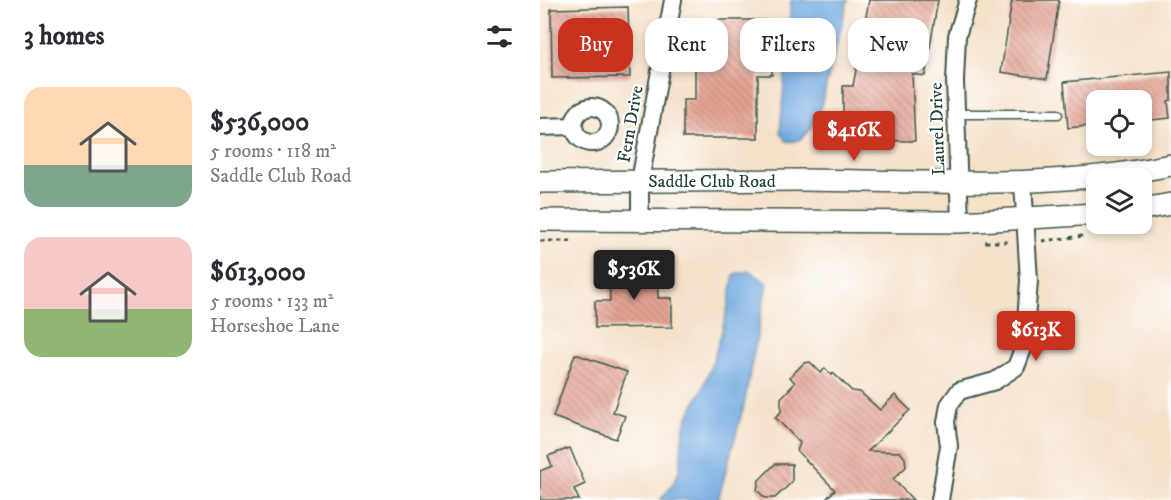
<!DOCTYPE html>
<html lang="en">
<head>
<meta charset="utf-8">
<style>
  body { margin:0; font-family:"IM FELL DW Pica",serif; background:#f2f2f3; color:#2b2b33; height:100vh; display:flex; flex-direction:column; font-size:22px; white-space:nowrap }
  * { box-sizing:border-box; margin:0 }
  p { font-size:20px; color:#7c7c81 }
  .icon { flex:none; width:33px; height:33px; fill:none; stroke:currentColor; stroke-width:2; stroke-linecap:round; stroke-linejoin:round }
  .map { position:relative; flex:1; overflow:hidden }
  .drawer { display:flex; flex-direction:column; background:#fff; width:540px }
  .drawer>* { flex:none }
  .banner { position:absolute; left:18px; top:18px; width:522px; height:54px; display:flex; gap:12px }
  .controls { position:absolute; left:546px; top:90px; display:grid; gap:12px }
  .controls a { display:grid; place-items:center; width:66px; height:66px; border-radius:12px; background:#fff; box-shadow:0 3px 9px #0003; font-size:30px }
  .price { position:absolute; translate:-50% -51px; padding:0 14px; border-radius:6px; background:#c8321e; color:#fff; font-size:20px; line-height:39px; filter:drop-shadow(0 2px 3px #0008) }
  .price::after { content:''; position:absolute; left:50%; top:36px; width:18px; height:14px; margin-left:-9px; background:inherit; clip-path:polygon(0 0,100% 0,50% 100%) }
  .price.active { background:#222; color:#fff }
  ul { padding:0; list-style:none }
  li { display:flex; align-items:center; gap:18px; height:150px; padding:0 24px }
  li span { display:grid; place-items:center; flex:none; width:168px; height:120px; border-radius:18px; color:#555 }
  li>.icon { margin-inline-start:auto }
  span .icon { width:72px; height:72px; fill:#fffc; stroke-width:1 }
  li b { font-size:26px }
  h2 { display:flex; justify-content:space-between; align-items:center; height:72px; padding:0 24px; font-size:26px }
  .chip { padding:0 21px; border-radius:18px; background:#fff; box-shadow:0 3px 9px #0003; font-size:21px; line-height:54px }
  .chip.active { background:#c8321e; color:#fff }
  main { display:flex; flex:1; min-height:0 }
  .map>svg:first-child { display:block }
  .water { fill:#6fa8df; stroke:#47728a; stroke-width:1.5 }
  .building { fill:url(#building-back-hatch) }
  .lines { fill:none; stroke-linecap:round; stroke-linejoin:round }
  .service-casing { stroke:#3f564a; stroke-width:11 }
  .minor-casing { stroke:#3f564a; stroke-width:20 }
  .tertiary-casing { stroke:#3f564a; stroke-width:24 }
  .path { stroke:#3f564a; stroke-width:3; stroke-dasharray:4.5 4.5; stroke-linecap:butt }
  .service { stroke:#fff; stroke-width:8 }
  .minor { stroke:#fff; stroke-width:16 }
  .tertiary { stroke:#fff; stroke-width:21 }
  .labels { text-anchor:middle; stroke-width:4.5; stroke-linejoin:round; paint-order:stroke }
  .street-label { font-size:18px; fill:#1f3d34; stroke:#fff }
</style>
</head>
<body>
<main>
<section class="drawer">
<h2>3 homes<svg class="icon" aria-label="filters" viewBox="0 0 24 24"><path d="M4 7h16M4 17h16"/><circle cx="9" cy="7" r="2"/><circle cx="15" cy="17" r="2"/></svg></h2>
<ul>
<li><span style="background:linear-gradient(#ffd9b3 65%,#7fa58c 0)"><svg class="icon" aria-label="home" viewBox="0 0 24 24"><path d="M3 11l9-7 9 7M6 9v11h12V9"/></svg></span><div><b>$536,000</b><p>5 rooms · 118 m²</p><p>Saddle Club Road</p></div></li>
<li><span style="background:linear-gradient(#f6c9c9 60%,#8fb573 0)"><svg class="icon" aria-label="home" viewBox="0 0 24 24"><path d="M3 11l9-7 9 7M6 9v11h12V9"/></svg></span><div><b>$613,000</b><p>5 rooms · 133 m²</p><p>Horseshoe Lane</p></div></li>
</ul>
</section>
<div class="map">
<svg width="631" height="500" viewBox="0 0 631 500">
  <defs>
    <pattern id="building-back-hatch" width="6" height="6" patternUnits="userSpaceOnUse" patternTransform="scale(1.5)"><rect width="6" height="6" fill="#e4a393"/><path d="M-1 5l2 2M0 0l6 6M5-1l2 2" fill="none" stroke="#b88679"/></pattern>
  </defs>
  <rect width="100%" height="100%" fill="#fff"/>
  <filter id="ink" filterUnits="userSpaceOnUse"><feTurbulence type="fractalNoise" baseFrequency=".0167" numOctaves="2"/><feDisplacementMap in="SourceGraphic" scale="12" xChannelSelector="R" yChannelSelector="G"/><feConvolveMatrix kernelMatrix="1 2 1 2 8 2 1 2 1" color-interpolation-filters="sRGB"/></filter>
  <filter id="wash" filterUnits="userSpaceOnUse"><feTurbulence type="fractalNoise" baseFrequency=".008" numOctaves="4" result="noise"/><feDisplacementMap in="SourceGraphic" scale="24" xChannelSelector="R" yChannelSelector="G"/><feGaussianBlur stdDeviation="1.35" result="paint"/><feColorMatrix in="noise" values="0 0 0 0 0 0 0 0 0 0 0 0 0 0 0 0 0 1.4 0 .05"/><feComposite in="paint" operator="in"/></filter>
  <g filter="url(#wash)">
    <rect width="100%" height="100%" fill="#f5e1c9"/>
    <path class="water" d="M251,0H308L279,114C272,126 264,145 246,141L240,132Z
      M210,271L227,283L204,405L178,500H120C148,470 137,463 144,428C147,415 156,402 162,390C177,353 188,313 194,274Z"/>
    <g id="blocks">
      <path class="building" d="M329,0H398L385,76L372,74L375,141L314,140V118H303V86H313Z
        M472,0H519L507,79L461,72Z
        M88,7L90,77L12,78L11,9Z
        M155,20H231L232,75H218V138H143V100H155Z
        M631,72V100L628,101L630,118L602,121V100H556V125L528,128L524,82Z
        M117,268L118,298H132V327L55,328V301H70L69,269Z
        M35,354L87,372L73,412L85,416L76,439L13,417Z
        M270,362L281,373L285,368L292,375L293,373L312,391L320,392L340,410L355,395L370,410L328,451L360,452L365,458L366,467L353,479L373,500H285L295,490L257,451L260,443L235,417L241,412V398L255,383L250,377L264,363Z
        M30,448L45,484L34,489L39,500H0V471L12,466L8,456Z
        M235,464H252V482L235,498H225L217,490L219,480Z"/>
    </g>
  </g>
  <g filter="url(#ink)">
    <use href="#blocks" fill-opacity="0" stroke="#3f564a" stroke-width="1.5"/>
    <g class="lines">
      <g class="service-casing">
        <path id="service" d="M416,114H518"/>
      </g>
      <g class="minor-casing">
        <path id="minor" d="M34 125a18 18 0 1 1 36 0a18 18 0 1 1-36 0Z
          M0,127L33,126
          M100,221V181L133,0
          M420,222L415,81L417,36L428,0
          M400,500L409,446L406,422L409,405L419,391L455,381L476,367L484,346L489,281L483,183"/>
      </g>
      <g class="tertiary-casing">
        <path id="tertiary" d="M0,182C88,181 176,180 264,180C388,181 508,190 631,165
          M602,209L631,204
          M0,220L420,222L556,214"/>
      </g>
      <path class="path" d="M565,233L597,228
        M0,241H31
        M502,241L543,236
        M445,242H472"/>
      <use href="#service" class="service"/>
      <use href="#minor" class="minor"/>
      <use href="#tertiary" class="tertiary"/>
    </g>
  </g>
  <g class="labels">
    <g class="street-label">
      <text transform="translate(90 124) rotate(-80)" y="6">Fern Drive</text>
      <text transform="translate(397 129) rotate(-92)" y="6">Laurel Drive</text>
      <text x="172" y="187">Saddle Club Road</text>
    </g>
  </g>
</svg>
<div class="controls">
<a><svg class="icon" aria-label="locate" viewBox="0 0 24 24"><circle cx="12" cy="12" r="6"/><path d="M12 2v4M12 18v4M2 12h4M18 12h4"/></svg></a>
<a><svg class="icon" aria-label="layers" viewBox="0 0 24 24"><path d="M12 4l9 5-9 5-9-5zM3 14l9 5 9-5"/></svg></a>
</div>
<b class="price" style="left:314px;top:162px">$416K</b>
<b class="price active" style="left:94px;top:301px">$536K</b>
<b class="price" style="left:496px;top:362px">$613K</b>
<div class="banner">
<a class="chip active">Buy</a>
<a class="chip">Rent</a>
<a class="chip">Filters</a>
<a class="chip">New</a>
</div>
</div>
</main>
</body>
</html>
